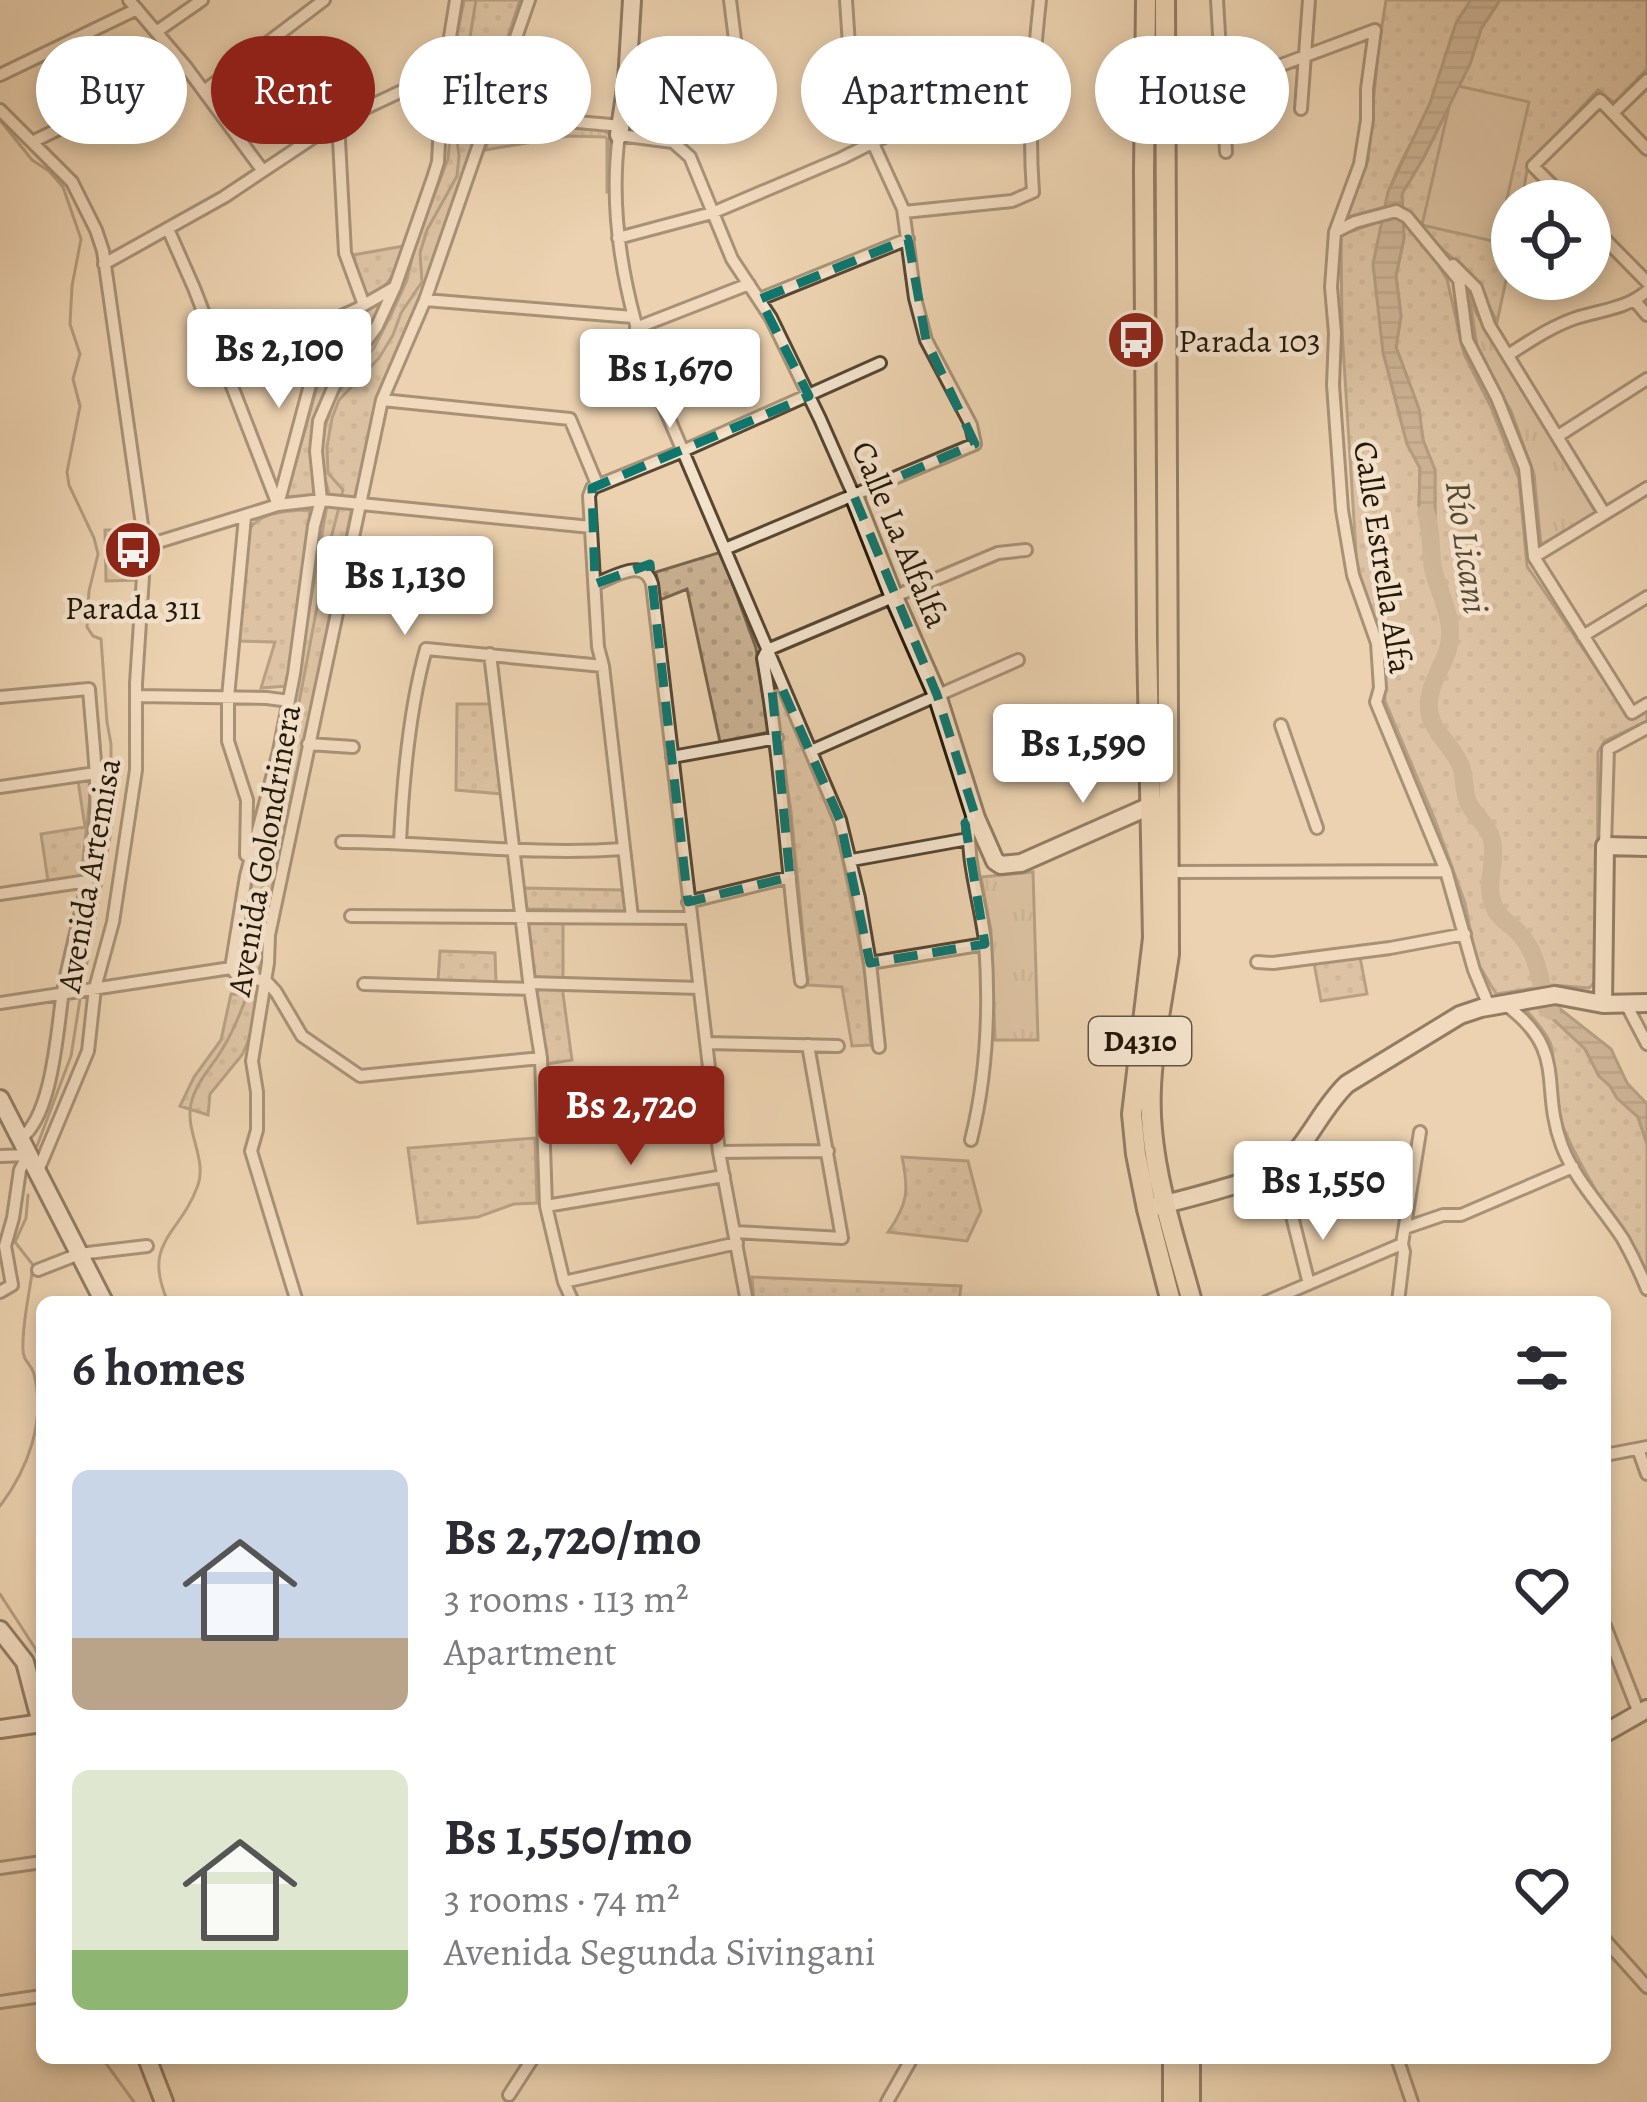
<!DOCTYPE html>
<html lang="en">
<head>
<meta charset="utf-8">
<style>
  body { margin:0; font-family:Alegreya,serif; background:#f2f2f3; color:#2b2b33; height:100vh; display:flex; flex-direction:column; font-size:45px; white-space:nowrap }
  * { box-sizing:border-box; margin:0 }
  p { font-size:39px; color:#7c7c81 }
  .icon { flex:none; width:66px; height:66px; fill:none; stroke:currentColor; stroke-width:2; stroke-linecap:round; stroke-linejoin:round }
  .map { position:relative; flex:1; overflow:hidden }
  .panel { position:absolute; left:36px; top:1296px; width:1575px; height:768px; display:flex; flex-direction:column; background:#fff; border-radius:18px; box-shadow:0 6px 18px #0003 }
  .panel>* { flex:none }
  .top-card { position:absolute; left:36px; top:36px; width:1575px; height:108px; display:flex; gap:24px }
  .buttons { position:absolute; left:1491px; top:180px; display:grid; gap:24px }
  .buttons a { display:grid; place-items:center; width:120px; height:120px; border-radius:50%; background:#fff; box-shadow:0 6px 18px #0003; font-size:60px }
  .price { position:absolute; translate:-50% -102px; padding:0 27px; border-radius:12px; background:#fff; color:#222; font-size:39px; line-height:78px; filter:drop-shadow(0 3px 6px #0008) }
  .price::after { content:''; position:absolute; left:50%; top:72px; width:36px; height:27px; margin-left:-18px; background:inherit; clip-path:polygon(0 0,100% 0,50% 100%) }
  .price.on { background:#8f2418; color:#fff }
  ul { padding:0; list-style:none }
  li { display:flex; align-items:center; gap:36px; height:300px; padding:0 36px }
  li span { display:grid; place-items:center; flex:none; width:336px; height:240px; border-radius:18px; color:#555 }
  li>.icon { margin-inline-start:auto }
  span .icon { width:144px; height:144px; fill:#fffc; stroke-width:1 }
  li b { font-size:51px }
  h2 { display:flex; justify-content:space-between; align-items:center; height:144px; padding:0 36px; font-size:51px }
  .chip { padding:0 42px; border-radius:54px; background:#fff; box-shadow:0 6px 18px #0003; font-size:42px; line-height:108px }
  .chip.on { background:#8f2418; color:#fff }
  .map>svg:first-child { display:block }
  .grass { fill:url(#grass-dots); stroke:#77654e; stroke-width:3 }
  .park { fill:url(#park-tufts); stroke:#77654e; stroke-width:3 }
  .pitch { fill:#cab293; stroke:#77654e; stroke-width:3 }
  .water { fill:url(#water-rules); stroke:#73624b; stroke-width:3 }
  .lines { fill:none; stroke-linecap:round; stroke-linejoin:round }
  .stream { stroke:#73624b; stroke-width:3 }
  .river { stroke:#a89377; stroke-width:18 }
  .street-casing { stroke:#564632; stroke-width:16 }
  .secondary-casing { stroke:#241808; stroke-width:22 }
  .primary-casing { stroke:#241808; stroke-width:24 }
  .street { stroke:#f3e2cc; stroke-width:10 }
  .secondary { stroke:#f3e2cc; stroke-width:16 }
  .primary { stroke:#ecd2b0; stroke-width:18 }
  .marked { fill:none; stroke:#0f766e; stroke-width:9; stroke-dasharray:24 15; stroke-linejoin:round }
  .labels { text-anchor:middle; stroke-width:9; stroke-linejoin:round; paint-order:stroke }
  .shield { fill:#f3e2cc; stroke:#625543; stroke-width:3 }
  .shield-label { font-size:30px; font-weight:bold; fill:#241808 }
  .poi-label { font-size:33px; fill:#241808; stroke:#f3e2cc; text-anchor:start }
  .street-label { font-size:33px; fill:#241808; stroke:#f3e2cc }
  .water-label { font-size:36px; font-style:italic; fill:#594934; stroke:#f3e2cc }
</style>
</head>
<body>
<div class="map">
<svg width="1647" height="2102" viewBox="0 0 1647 2102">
  <defs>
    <pattern id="grass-dots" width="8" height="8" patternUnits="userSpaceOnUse" patternTransform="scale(3)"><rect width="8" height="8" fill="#cab293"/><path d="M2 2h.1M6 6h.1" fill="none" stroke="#ad987d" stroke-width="1.8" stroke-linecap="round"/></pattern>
    <pattern id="park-tufts" width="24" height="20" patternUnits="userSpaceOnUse" patternTransform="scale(3)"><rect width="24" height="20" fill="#cab293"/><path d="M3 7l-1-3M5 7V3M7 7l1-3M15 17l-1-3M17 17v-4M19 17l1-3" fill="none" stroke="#ad987d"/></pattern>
    <pattern id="water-rules" width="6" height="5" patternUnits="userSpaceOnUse" patternTransform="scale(3)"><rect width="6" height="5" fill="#a89377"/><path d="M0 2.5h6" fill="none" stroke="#897760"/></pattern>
  </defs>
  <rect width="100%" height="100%" fill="#ecd2b0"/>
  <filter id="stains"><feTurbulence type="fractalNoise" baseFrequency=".00167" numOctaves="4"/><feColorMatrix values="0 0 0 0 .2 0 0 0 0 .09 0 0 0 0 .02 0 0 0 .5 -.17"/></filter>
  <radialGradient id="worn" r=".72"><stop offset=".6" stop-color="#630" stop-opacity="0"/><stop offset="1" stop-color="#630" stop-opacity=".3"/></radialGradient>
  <path class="grass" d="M464,0H520L420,301L382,384L350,517L275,889L260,941L262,964L255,974L248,973L241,968L240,948L252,882L286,747L329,493L322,469L323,432L333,403L344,381L374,348L390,317L407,280L415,245L448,159L455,83L456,41Z
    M1386,0H1471C1450,32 1444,69 1430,104C1416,139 1392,170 1385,207L1345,218L1368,160L1378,51Z
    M1500,0H1647V69L1614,103L1598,90L1528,164L1522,201H1512V253L1497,322L1475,278L1440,247L1432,255L1447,279L1464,354L1491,407L1519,479L1527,566L1630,718L1647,708V721L1605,741L1598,752L1597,980L1589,988L1553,985L1496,994L1476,960L1465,903L1435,820L1385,701L1382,640L1357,568L1342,330L1341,235L1383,220L1380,309L1383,352L1407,444L1420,468L1419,505L1435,531V470L1423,440L1419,409L1396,347L1401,316L1396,276L1404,238L1402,194L1424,157L1470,64L1481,29Z
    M1150,114L1156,115L1162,744H1157Z
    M404,246C394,273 393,284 366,299L353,255Z
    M382,301C373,326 354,343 339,365C310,408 312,447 314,496L286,497L317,387L328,326L358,315Z
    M298,510L310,511L287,686L261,688L275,642L238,641L248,531C259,513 278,513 298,510Z
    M721,552L756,648L769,732L720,742L687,589L660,600L656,572Z
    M768,664L836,827L865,972L871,1045L852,1046L842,987L808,985L791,811Z
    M457,704H494L503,794L456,790Z
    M92,780L81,876L48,881L41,834L85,827L78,781Z
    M524,888L622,890L626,911L525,909Z
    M527,920L563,921V994L572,1060L547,1064Z
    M440,951L495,953L496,982L438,981Z
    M1360,957L1367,994L1321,1001L1314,963Z
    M231,994L256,995L255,1026L242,1055L210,1094L208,1115L180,1106L194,1077L221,1040Z
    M1536,1003L1585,1049L1599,1076L1610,1086L1617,1098L1638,1117L1647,1144V1282C1620,1223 1578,1171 1556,1109C1549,1088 1556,1061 1551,1045C1547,1032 1532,1018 1524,1007Z
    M535,1138L537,1203L514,1204L478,1217L418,1223L408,1148Z
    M902,1157L968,1161L981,1211L967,1241L888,1232C908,1204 909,1190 902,1157Z
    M752,1278V1277L961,1286L959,1302H754Z"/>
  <path class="park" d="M502,120L601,129L609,134L612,192H607V139L605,137L568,136L485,150L495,124Z
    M1468,288L1476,313L1596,513L1541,545L1534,474L1511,411L1478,353Z
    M1033,872L1038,1040H995L991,931L981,877Z"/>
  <path class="pitch" d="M1454,85L1529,102L1497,242L1422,225Z
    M105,530H138L139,580L106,581Z"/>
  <path class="water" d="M1471,0H1500L1481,29L1470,64L1424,157L1402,194L1404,238L1396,276L1401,316L1396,347L1419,409L1423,440L1435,470V531L1428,539L1419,505L1420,468L1407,444L1383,352L1373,264L1388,192L1430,103L1456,23Z
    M1550,1001L1611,1049L1627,1083L1647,1104V1144L1638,1117L1617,1098L1610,1086L1599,1076L1585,1049L1536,1003Z"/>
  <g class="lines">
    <path class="stream" d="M461,93L476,0
      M0,120L32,160L49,171L63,187L81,239L72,286L70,324L80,354L73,379L80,406L67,472L69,485L94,538L98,554L89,591L87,627L93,636L101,639L107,722L111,744V832L83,984
      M341,498L343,490L328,473L327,447L332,418L339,400L379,358L393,335L401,313L422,282L420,253L427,230L457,176L459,156L455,125L459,102
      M251,958L253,918L266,878L327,554L339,507
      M37,1146L71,1056L81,993
      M168,1302C141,1241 180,1236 198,1185C207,1159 185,1131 191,1104C195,1085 208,1071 218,1056C232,1035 241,1013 249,989
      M0,1506C28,1469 46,1421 34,1374C31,1363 23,1362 23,1349C22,1322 30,1293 33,1265L15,1242L26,1218L28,1195
      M0,1594L35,1648L42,1666
      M102,2058L134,2102"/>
    <path class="river" d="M1426,513C1432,532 1430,549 1433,568C1439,595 1456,620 1448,649C1442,670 1427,686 1429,710C1431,731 1453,746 1461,766C1465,777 1463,790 1468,802C1474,816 1488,824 1492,840C1497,862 1485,882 1493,904C1498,920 1514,925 1523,938C1538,956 1541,985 1546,1007L1551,1011"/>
    <g class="street-casing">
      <path id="street" d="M129,0L186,67L263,171
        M730,0L740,79L746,95
        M1217,0L1226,152
        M156,32L202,0
        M0,75L137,9
        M204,91L324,0
        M1145,106L1174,105L1375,30L1367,89V120L1360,164L1335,232L1331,287L1335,333L1333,385L1342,510L1353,575L1377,643L1380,688L1376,702L1446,871L1474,970L1489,1006
        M1301,109L1309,0
        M0,110L72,182L96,230L103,251L145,546L136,683V770L113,922L95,988L88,1051L37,1173
        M1613,113L1647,80
        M338,121L345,253L364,305
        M32,142L186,67
        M1568,201L1533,166L1600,100L1647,149
        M904,212L1012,201L1033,192C1028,127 1033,65 1040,0
        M1590,224L1647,282
        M168,229L194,288L278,505
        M1335,232L1355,222L1396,211L1407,217L1459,280L1467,340L1497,398L1525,468L1534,557L1632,713L1647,704
        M618,238L712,213L842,158L886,136L1030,92
        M104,264L224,197L338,121L419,83L442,86L488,114L622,126
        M1453,265L1476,288L1489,325L1604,513
        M760,299L908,239
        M425,300L633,317
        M1635,301L1647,315
        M636,328L749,284
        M1508,355C1530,341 1552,326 1576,318C1601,310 1626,309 1647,291
        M225,368L357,309L395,287
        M382,400L570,419L597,484
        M1558,436L1647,379
        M854,496L820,419L771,318L732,259L690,157L673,142L619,135C607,223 628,313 659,395L840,820L859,898L870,963L879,1047
        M279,501L315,366L319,325
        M245,517L228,697V741L247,800L246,855
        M145,546L278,505L321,500L591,527
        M725,549L975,444L971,425L926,340L915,298L903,209L861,117L850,60L846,0
        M1534,557L1647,488
        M595,584C614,577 644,557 652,584L719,1152L747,1302
        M1583,636L1647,597
        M767,650L763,658C782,765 787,873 801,981
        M767,650L998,553L1026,550
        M490,654L530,989L541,1058L546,1206L564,1282L573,1302
        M137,696L267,698L289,701
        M0,697L89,689C92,732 98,775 96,818C93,877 74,934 63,991C57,1029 53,1116 20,1139
        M1281,725L1317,828
        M308,744L353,747
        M811,751L1018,660
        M672,757L777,738
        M0,787L96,773
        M342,842C436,842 530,856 623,849
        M400,842C403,779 409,710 426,649L603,666
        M1605,846L1608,749L1647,728
        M852,860L968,839
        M1169,872L1446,871
        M0,894L88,881
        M688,902L790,877
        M351,916L690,918
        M632,917L603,666L598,647L589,496L592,488L683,451L880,363
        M1257,962L1273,963L1390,948L1465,934
        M870,963L985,944
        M231,968L246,876L279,751L294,674L314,526L321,500L316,451L319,421L334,386L377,326L395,287L433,178L438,162L442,86L456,0
        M530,983L699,988
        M364,984L530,989
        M0,1003L231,968L240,979L265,980L276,992L302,1036L360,1076L541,1058
        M1626,1004L1647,1044
        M1506,1005C1569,1052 1539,1085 1562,1146C1575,1180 1603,1208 1623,1239C1632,1255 1640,1272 1647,1289
        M706,1043L838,1046
        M628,1123L714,1115
        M971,1140C987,1075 990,1009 985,942C982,909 963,849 971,821L976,818
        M719,1152L828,1151
        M0,1156L28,1155L20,1170L13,1218L5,1246L12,1285L0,1292
        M546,1206L724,1176
        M1291,1212L1309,1284
        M1405,1228L1443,1215H1461L1573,1167
        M735,1232L842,1238L808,1045
        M38,1270L79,1254L147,1246
        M564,1282L737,1243
        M297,1302L251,1151L257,1130V1092L252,1061L268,963L269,935L382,400L425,300L529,0
        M1266,1302L1402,1244
        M1398,1302L1404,1252L1402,1244L1420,1132
        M1638,1449L1647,1474
        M1605,1455L1647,1447
        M1605,1626L1639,1713
        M0,1868L42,1862
        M1605,1940L1647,1987
        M0,2002L42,1996
        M1397,2058L1412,2102
        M509,2095L533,2058
        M887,2102L912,2058"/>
    </g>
    <g class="secondary-casing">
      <path id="secondary" d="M619,135L627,82L632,0
        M854,496L894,597L937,695L976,818L995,861L1001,865L1021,863L1150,806H1159
        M1603,1004L1605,846L1647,847
        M0,1099L104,1302
        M1154,1207C1183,1199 1271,1179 1289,1160C1311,1137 1323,1107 1347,1084L1460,1015L1481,1008L1555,995L1603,1004L1647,1003
        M0,1630L25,1662L41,1723
        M0,1729L42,1723
        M1605,1733L1647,1709
        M147,2058L164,2102"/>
    </g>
    <g class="primary-casing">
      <path id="primary" d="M1146,0L1144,172L1147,639L1153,938L1132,1114L1136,1154L1147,1209L1171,1302
        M1165,0L1169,954C1161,1011 1146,1073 1152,1130C1157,1188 1177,1246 1192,1302
        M1173,2058V2102
        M1190,2102V2058"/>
    </g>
    <use href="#street" class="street"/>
    <use href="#secondary" class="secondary"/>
    <use href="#primary" class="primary"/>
  </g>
  <path d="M0 0H1647V2102H0ZM908,239L926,340L975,444L854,496L937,695L976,818L965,823L985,944L870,963L840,820L782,688L772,690L790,877L688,902L650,564L595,584L592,488L809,396L760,299Z" fill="#ecd2b0" fill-opacity=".55" fill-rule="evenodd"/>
  <path class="marked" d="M908,239L926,340L975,444L854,496L937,695L976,818L965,823L985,944L870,963L840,820L782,688L772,690L790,877L688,902L650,564L595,584L592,488L809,396L760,299Z"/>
  <defs>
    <g id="bus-disc" transform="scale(3)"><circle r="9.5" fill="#8f2418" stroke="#f3e2cc"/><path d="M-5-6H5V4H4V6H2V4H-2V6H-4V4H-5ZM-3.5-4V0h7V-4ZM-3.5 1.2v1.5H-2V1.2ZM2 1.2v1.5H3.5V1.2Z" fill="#fff"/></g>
  </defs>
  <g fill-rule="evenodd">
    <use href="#bus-disc" x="1136" y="340"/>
    <use href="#bus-disc" x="133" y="550"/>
  </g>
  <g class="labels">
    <rect class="shield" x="1089" y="1017" width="102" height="48" rx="9"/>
    <g class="shield-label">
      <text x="1140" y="1051">D4310</text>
    </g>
    <g class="poi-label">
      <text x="1178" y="352">Parada 103</text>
      <text x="133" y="619" text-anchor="middle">Parada 311</text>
    </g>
    <g class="street-label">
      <text transform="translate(901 534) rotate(67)" y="12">Calle La Alfalfa</text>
      <text transform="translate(1384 557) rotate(81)" y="12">Calle Estrella Alfa</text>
      <text transform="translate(263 850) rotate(-80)" y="12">Avenida Golondrinera</text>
      <text transform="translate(88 875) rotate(-80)" y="12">Avenida Artemisa</text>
    </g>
    <g class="water-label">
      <text transform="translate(1468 547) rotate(82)" y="13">Río Licani</text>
    </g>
  </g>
  <rect width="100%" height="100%" filter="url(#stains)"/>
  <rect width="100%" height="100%" fill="url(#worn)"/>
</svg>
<div class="buttons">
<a><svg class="icon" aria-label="locate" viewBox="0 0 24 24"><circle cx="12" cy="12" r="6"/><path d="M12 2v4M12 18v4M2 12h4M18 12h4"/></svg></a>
</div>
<b class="price" style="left:279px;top:411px">Bs 2,100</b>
<b class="price" style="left:670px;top:431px">Bs 1,670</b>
<b class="price" style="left:405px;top:638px">Bs 1,130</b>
<b class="price" style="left:1083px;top:806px">Bs 1,590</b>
<b class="price on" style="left:631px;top:1168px">Bs 2,720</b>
<b class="price" style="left:1323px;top:1243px">Bs 1,550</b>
<div class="top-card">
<a class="chip">Buy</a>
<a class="chip on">Rent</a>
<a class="chip">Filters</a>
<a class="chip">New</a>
<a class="chip">Apartment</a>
<a class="chip">House</a>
</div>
<section class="panel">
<h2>6 homes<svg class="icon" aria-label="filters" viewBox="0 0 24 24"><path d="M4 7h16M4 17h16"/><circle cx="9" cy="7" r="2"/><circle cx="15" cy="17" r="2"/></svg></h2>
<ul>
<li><span style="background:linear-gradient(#c9d6e8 70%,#b9a48a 0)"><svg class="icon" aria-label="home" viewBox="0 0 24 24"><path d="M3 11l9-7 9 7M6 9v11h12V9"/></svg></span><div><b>Bs 2,720/mo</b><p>3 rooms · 113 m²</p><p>Apartment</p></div><svg class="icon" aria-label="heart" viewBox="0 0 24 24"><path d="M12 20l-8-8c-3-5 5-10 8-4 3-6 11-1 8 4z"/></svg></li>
<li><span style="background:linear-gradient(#dfe7d0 75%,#8fb573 0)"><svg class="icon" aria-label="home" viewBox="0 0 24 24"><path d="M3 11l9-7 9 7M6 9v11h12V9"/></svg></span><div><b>Bs 1,550/mo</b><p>3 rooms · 74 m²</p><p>Avenida Segunda Sivingani</p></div><svg class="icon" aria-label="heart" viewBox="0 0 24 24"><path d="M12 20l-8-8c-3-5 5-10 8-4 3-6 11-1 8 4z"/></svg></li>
</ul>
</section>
</div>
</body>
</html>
